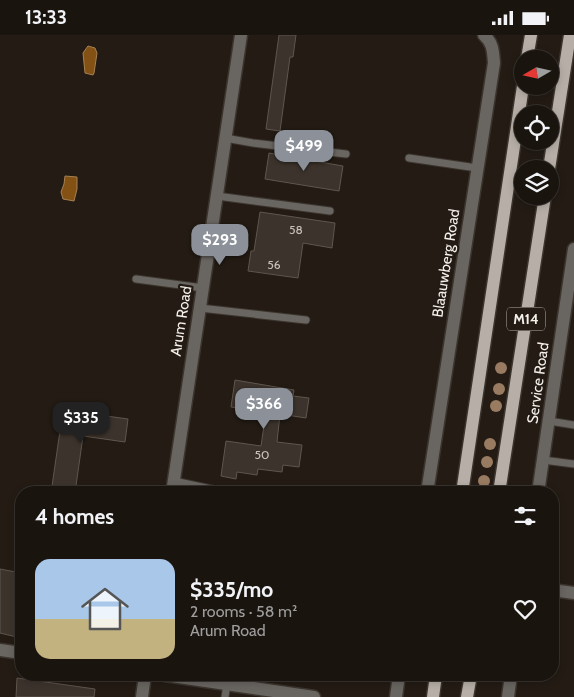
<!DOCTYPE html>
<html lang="en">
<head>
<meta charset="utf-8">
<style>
  body { margin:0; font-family:Cabin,sans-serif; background:#27211d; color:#f1f3f6; height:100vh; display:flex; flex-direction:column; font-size:19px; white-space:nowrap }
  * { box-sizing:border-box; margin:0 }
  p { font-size:16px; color:#9f9e9e }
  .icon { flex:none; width:28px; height:28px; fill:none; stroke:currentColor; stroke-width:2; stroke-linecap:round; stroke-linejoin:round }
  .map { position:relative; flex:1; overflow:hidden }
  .sheet { position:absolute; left:15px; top:451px; width:544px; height:195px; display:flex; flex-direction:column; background:#1a140f; border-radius:20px; box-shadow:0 2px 8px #0003,0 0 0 1px #38332f }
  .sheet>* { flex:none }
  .needle { width:32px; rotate:261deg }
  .buttons { position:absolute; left:514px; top:15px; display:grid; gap:10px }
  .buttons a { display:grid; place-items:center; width:45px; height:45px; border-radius:50%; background:#1a140f; box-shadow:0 2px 8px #0003,0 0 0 1px #38332f; font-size:25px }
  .price { position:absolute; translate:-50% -42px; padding:0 11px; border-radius:10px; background:#8c9099; color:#fff; font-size:16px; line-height:32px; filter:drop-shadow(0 1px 2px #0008) }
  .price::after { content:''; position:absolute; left:50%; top:30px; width:15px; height:11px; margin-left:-8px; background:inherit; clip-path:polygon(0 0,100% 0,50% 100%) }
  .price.current { background:#222; color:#fff }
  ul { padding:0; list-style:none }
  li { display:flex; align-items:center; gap:15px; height:125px; padding:0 20px }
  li+li { border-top:1px solid #38332f }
  li span { display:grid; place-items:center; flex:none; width:140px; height:100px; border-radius:15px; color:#555 }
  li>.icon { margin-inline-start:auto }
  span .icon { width:60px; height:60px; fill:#fffc; stroke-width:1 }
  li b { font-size:21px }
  h2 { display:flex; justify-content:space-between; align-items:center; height:60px; padding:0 20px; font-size:21px }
  .status { display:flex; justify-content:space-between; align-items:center; height:35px; padding:0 25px; background:#1a140f; direction:ltr }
  .status svg { height:14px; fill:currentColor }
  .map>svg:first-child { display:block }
  .water { fill:#845114; stroke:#a68154 }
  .building { fill:#3c332c; stroke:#5f564e }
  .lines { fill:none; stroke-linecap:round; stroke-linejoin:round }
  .lane-casing { stroke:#3c352e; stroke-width:9 }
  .street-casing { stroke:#3c352e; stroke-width:15 }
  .primary-casing { stroke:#3c352e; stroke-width:15 }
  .lane { stroke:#696561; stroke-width:7 }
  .street { stroke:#696561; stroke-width:12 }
  .primary { stroke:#b7afa7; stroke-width:12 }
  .tree { fill:#987b60 }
  .labels { text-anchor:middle; stroke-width:4.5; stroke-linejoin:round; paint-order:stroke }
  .number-label { font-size:12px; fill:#c7c1bb }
  .shield { fill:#231b14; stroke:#b6b0aa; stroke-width:1 }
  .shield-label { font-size:14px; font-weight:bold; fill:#f5f0eb }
  .street-label { font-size:15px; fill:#f5f0eb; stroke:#231b14 }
</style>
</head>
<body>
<div class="status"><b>13:33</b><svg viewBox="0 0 49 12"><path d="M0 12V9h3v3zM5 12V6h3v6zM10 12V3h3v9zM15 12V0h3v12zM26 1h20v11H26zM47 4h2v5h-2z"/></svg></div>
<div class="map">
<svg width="574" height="662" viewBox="0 0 574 662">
  <rect width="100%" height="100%" fill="#231b14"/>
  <path class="water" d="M88,11L95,13L97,18L94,38L93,40L85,38L83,18Z
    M65,141L77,142V154L74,166L63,164L61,157L64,149Z"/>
  <path class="building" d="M279,0H296L293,22H290L280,96L266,94Z
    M269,118L343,131L339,156L265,144Z
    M260,177L335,188L332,213L303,208L298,243L248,236L251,216H254Z
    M235,345L294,355L293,361L309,363L306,383L280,379L277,407L302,410L299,432L283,430L282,437L258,434L257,440L237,437L236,444L221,441L226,406L261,411L266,377L231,372Z
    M63,375L128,384L125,407L83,401L75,458H51Z
    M0,534L21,538V603L0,598Z
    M17,643L95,654L94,662H16Z"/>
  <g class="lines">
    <g class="lane-casing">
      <path id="lane" d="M225,103L253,108L346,119
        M409,123L477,133
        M217,161L330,176
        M136,244L203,253
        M200,273L306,285
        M549,386L574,390
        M543,425L574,429
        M174,446L230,458
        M225,662L227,649"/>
    </g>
    <g class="street-casing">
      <path id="street" d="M172,458L241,0
        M427,458L494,28C493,16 493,8 484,0
        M538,458L574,214
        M552,555L574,558
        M0,615L21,618
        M165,640L314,662
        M142,662L145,640
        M396,662L399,640
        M508,662L511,640"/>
    </g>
    <g class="primary-casing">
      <path id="primary" d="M527,24L531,0
        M549,134L570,0
        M462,458L523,51
        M499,458L545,161
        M433,662L436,640
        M467,662L471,640"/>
    </g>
    <use href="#lane" class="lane"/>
    <use href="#street" class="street"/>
    <use href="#primary" class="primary"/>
  </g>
  <g class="tree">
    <circle cx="501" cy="333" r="6"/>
    <circle cx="499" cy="354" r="6"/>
    <circle cx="496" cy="371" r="6"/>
    <circle cx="490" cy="409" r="6"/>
    <circle cx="487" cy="427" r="6"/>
    <circle cx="484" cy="446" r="6"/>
  </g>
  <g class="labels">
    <g class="number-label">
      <text x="296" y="199">58</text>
      <text x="274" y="234">56</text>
      <text x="262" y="424">50</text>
    </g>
    <rect class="shield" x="507" y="272.5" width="38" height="23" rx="4"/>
    <g class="shield-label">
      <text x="526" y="289">M14</text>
    </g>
    <g class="street-label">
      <text transform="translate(446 228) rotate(-81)" y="5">Blaauwberg Road</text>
      <text transform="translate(181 286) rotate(-81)" y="5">Arum Road</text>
      <text transform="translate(538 348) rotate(-82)" y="5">Service Road</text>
    </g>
  </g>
</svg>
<div class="buttons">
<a><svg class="needle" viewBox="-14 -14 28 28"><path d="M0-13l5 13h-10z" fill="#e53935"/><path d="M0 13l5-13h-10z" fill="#9f9e9e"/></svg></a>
<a><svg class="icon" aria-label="locate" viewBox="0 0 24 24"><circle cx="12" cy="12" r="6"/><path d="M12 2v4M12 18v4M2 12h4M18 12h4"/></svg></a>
<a><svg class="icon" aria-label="layers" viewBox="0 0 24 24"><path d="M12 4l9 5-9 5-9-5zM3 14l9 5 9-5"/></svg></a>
</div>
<b class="price" style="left:304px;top:137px">$499</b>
<b class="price" style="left:220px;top:231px">$293</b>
<b class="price" style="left:264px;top:395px">$366</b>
<b class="price current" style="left:81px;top:409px">$335</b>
<section class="sheet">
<h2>4 homes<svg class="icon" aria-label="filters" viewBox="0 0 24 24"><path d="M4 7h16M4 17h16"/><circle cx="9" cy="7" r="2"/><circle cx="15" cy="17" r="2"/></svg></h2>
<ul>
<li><span style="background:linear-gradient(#a9c7e8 60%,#c2b280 0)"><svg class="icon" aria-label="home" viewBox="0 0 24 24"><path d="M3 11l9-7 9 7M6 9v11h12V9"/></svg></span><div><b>$335/mo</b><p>2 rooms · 58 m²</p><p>Arum Road</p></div><svg class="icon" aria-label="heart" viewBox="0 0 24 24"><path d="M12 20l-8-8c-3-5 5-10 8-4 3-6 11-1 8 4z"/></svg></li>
</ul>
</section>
</div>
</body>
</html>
